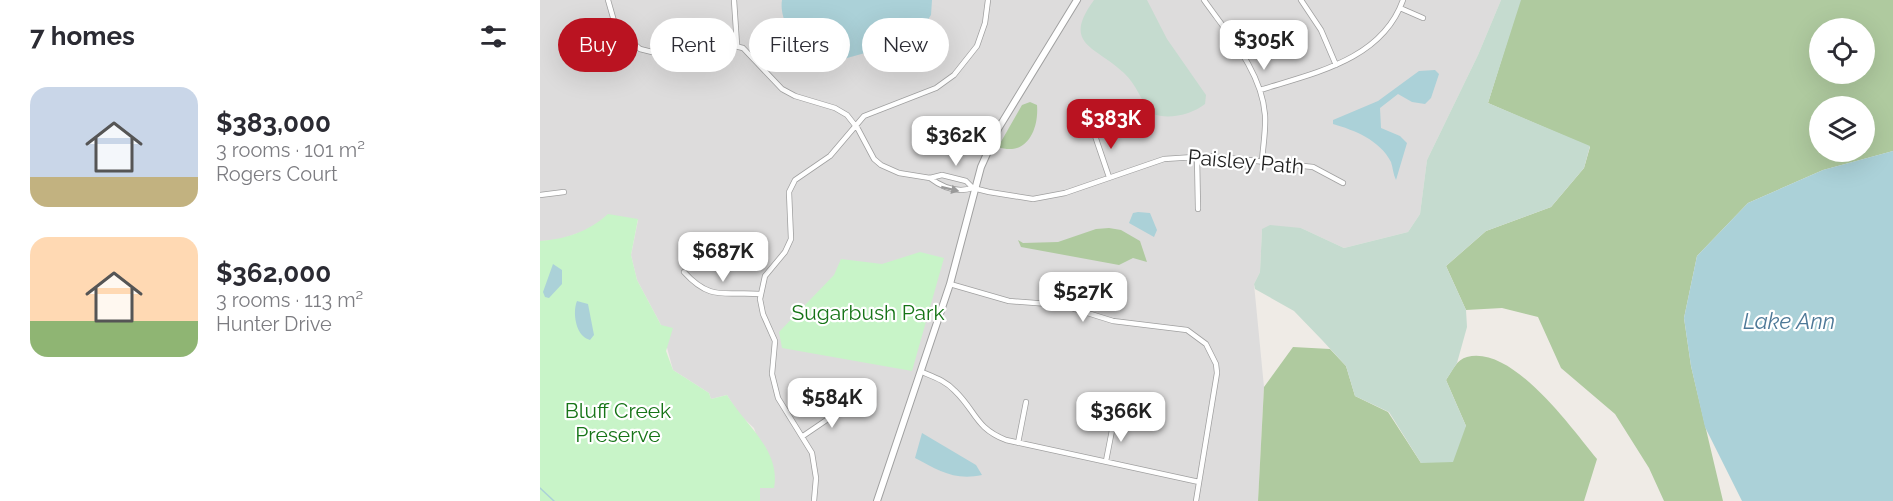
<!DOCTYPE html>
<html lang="en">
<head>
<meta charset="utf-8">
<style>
  body { margin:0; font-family:Raleway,sans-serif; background:#f2f2f3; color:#2b2b33; height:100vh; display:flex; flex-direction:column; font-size:22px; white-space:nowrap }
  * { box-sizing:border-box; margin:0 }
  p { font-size:20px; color:#7c7c81 }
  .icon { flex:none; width:33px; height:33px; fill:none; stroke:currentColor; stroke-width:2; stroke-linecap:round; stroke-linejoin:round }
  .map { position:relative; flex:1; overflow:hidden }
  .details { display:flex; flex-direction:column; background:#fff; width:540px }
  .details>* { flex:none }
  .banner { position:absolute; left:18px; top:18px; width:570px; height:54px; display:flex; gap:12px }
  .controls { position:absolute; left:1269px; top:18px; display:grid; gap:12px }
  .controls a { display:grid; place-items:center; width:66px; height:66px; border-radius:50%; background:#fff; box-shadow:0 6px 24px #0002; font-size:30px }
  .price { position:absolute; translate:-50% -51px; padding:0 14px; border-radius:12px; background:#fff; color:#222; font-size:20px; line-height:39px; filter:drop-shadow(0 2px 3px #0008) }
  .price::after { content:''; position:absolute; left:50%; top:36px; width:18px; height:14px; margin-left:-9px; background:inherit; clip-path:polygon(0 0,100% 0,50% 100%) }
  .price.current { background:#ba1321; color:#fff }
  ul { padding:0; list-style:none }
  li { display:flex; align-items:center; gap:18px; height:150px; padding:0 30px }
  li span { display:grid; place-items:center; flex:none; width:168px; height:120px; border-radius:18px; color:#555 }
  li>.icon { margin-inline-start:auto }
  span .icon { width:72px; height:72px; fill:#fffc; stroke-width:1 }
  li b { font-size:26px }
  h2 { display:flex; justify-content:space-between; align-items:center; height:72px; padding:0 30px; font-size:26px }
  .tag { padding:0 21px; border-radius:27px; background:#fff; box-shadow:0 6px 24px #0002; font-size:21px; line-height:54px }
  .tag.current { background:#ba1321; color:#fff }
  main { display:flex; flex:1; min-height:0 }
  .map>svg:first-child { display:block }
  .residential { fill:#dddcdc }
  .forest { fill:#afca9f; fill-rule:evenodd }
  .wetland { fill:#c5dbcf }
  .park { fill:#c8f4c8 }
  .water { fill:#abd1d8 }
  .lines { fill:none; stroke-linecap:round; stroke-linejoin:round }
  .stream { stroke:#abd1d8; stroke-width:1.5 }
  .minor-casing { stroke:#a0a0a0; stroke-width:6 }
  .tertiary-casing { stroke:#a0a0a0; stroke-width:8 }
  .minor { stroke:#fff; stroke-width:4.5 }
  .tertiary { stroke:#fff; stroke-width:6 }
  .oneway { fill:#9a9a9a }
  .labels { text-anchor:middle; stroke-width:4.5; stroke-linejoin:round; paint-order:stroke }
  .street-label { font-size:21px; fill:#1f1f1f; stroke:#fff }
  .park-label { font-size:21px; fill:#167417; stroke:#fff }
  .water-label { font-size:22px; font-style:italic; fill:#4d7897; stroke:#fff }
</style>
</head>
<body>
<main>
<section class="details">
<h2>7 homes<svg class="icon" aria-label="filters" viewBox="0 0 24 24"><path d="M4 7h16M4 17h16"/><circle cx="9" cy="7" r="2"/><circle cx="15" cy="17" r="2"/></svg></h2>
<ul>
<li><span style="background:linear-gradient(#c9d6e8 75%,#c2b280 0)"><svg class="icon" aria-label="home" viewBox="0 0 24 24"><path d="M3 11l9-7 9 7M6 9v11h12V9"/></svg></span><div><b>$383,000</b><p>3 rooms · 101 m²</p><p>Rogers Court</p></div></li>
<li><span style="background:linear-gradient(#ffd9b3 70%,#8fb573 0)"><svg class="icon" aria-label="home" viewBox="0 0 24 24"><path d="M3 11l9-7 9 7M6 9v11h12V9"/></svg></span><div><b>$362,000</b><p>3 rooms · 113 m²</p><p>Hunter Drive</p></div></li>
</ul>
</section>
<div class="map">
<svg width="1353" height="501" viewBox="0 0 1353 501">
  <rect width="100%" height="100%" fill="#efebe6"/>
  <path class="residential" d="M0,0H961L938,55L887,160L880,214L868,232L804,248L761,228L722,229L720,272L714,284L724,387L718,501H220V488H234L214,428L199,414L187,395L171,399L169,393L133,370L121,325L97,280L91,255L98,220L68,215L53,228L18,240L0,241Z"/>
  <path class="forest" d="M980,0H1353V151L1283,170L1208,203L1157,256L1144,318L1151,366L1183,501H1124L1109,468L1075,414L1021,368L998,317L962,308L926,310L906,266L946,231L1011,207L1044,168L1050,147L948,103ZM1280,28H1324V74H1280ZM1280,106H1324V152H1280Z
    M490,102L497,105C499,129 487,157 458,147L482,105Z
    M569,228L581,230L600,241L607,262L593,258L579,265L481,247L478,240L483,243L518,242L556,229Z
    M753,347L790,349L806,366L815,396L848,412L881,463L926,426L906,380C912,371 917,359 927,357C973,345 1031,428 1057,459L1044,501H718L724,387Z"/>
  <path class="wetland" d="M554,0H607L627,39L666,95L665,104C653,114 629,120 613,114C601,102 597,85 584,73C556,46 521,45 554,0Z
    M961,0H981L948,103L1050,146L1044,168L1011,207L946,231L906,266L926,310L927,327L917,363L906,380L926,426L913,462L881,463L849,412L815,396L806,366L782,340L754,311L715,289L714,284L720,272L722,229L730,225L761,228L804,248L868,232L880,214L887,160L938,55Z"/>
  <path class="park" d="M68,214L98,219L91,255L97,280L121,325L133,328L126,351L133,370L169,393L171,399L187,395C205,425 241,450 234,488H220V501H0V241C26,239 48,232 68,214Z
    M380,252L404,258L372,371L242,348L239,332L294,275L301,259L342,264Z"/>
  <path class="water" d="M242,0H392L391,15L375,39L300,60L264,53C253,40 239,18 242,0Z
    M895,70L899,74L891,98L885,104L872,102L858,94L840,108L841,128L860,136L867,143L856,180C853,174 853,168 851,162C840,140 814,130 793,124V120L838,101L879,71Z
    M1353,151V501H1202L1165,427L1151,366L1144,318L1157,256L1208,203L1283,170Z
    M598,212L610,213L617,230L614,237L589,223L593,213Z
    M13,264L22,270V284L9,298L5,297L3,292Z
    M37,301L48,304L54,335L50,340C36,337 32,313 37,301Z
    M382,433L436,465L442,475C414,481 398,470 375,458Z"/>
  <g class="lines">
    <path class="stream" d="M0,488L14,501"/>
    <g class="minor-casing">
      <path id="minor" d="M68,0L76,28L100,49L120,54H133L178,42L203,48L242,89L255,96L295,108L307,115L318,129L334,159L341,165L359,173L390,178L402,175L426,181L433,188L449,192L493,199L525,193L624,159L670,156L773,167L803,183
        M194,0L197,45
        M664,0C688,34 722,72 725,115C726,130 723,146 722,161
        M761,0L781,30L796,65
        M860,8L883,18
        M720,90C774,73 842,60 863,0
        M553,130L569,177
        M657,156L658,209
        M390,178C403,188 417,193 433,188
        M0,195L24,192
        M144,272C171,302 185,291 220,294
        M410,284L469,301L522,305L573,321L647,330L666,344L676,364L677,373L656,501
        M382,372C394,377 406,381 415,391C436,411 435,428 466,440L659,482
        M263,436L310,404
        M478,443L486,402
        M566,461L574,420
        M274,501L276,478L272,453L238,398L232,374L235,341L223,314L220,299L225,276L245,252L251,239L249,192L255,180L290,156L324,116L396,88L414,75L437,46L445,23L448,0"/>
    </g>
    <g class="tertiary-casing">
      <path id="tertiary" d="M337,501L410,284L441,167L458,129L537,0"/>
    </g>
    <use href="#minor" class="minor"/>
    <use href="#tertiary" class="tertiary"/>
  </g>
  <defs><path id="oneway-solid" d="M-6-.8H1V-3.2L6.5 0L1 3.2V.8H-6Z" transform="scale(1.5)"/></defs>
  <use class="oneway" href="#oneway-solid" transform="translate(410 189) rotate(13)"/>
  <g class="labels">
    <g class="street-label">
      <text transform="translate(706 162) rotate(5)" y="7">Paisley Path</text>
    </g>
    <g class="park-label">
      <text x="328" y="320">Sugarbush Park</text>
      <text x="78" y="418">Bluff Creek<tspan x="78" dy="24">Preserve</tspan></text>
    </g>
    <g class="water-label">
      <text x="1249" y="329">Lake Ann</text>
    </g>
  </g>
</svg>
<div class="controls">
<a><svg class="icon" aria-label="locate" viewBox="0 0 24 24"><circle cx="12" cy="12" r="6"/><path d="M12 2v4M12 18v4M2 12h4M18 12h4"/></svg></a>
<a><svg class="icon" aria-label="layers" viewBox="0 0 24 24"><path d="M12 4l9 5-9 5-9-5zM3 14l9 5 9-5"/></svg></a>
</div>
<b class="price" style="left:724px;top:71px">$305K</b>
<b class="price current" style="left:571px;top:150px">$383K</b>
<b class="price" style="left:416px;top:167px">$362K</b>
<b class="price" style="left:183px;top:283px">$687K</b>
<b class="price" style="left:543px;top:323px">$527K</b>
<b class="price" style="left:292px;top:429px">$584K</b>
<b class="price" style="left:581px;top:443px">$366K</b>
<div class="banner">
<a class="tag current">Buy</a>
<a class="tag">Rent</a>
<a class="tag">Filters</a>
<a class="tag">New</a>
</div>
</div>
</main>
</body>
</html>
